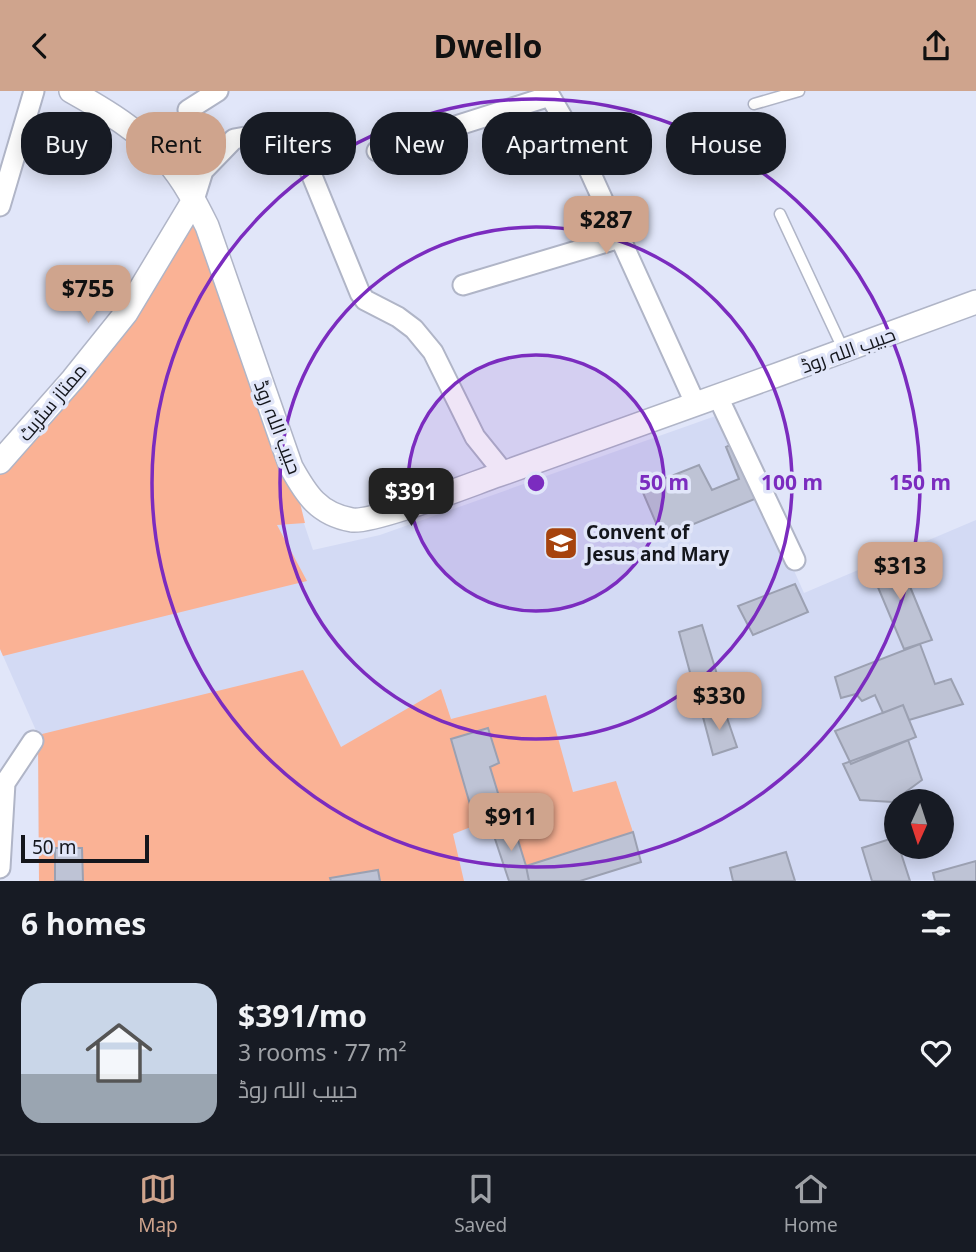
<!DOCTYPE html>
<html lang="en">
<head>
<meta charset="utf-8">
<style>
  body { margin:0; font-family:"Noto Sans",Cairo,sans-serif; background:#20242c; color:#f1f3f6; height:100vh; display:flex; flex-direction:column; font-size:26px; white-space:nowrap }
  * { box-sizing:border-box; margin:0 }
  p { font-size:23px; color:#9ea1a6 }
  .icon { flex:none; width:38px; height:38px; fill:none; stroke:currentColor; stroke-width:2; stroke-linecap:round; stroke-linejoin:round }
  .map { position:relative; height:790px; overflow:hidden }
  .sheet { display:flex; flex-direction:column; background:#171b24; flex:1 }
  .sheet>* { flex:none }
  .top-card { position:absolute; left:21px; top:21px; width:934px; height:63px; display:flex; gap:14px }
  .needle { width:46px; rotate:183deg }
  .tools { position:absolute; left:884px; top:698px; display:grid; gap:14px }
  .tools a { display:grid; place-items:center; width:70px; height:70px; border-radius:50%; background:#171b24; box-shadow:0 4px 18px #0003; font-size:35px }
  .scale { position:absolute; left:21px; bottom:18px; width:128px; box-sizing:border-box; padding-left:7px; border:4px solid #14161c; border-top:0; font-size:19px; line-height:24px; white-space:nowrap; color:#14161c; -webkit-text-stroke:5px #e1e6f9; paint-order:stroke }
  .price { position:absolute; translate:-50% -60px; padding:0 16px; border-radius:14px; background:#cfa48d; color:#111; font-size:23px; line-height:46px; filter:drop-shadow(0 2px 4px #0008) }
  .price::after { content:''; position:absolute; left:50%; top:42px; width:21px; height:16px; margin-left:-10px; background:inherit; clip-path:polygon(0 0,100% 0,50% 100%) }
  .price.current { background:#222; color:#fff }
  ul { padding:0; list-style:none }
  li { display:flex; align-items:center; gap:21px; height:175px; padding:0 21px }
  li+li { border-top:2px solid #363941 }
  li span { display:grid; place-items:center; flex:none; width:196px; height:140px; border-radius:21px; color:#555 }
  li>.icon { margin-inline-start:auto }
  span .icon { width:84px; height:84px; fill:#fffc; stroke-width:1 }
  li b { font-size:30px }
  h2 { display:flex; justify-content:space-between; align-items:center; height:84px; padding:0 21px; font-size:30px }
  .chip { padding:0 24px; border-radius:28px; background:#171b24; box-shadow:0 4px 18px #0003; font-size:24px; line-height:63px }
  .chip.current { background:#cfa48d; color:#111 }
  header { display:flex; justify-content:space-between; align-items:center; height:91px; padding:0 21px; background:#cfa48d; color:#111; font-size:32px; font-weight:700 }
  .tab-bar { display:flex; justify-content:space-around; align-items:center; height:98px; border-top:2px solid #363941; background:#171b24; font-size:19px; color:#9ea1a6 }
  .tab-bar a { display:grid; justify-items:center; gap:4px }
  .tab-bar .current { color:#cfa48d }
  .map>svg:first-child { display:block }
  .built { fill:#d3daf4; fill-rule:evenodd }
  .green { fill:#fab295 }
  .building { fill:#bec3d5; stroke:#9ba0b1; stroke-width:2 }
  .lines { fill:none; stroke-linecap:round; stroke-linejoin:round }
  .service-casing { stroke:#b0b5c7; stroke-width:13 }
  .minor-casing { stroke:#b0b5c7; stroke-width:23 }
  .tertiary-casing { stroke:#b0b5c7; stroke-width:26 }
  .service { stroke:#fff; stroke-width:10 }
  .minor { stroke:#fff; stroke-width:19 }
  .tertiary { stroke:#fff; stroke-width:23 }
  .ring { fill:none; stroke:#7b2cbf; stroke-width:3.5 }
  .labels { text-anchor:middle; stroke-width:7; stroke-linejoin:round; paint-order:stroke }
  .street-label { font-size:19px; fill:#14161c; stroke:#e1e6f9 }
  .poi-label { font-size:19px; font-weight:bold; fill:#14161c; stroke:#e1e6f9; text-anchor:start }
  .centre { fill:#7b2cbf; stroke:#e1e6f9; stroke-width:3.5 }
  .ring-label { font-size:21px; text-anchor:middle; font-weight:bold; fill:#7b2cbf; stroke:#e1e6f9; stroke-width:7; stroke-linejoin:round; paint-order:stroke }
</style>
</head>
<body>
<header><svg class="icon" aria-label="back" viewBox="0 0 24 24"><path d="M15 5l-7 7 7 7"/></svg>Dwello<svg class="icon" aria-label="share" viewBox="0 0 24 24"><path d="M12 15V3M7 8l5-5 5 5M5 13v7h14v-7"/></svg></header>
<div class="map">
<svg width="976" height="790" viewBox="0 0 976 790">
  <rect width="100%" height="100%" fill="#e1e6f9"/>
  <path class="built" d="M194,109L313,459L380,444L724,322L804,502L976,429V790H39L38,644L0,558V369L73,288ZM896,710H942V756H896Z"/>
  <path class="green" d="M194,109L291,376L305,432L277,434L307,490L3,565L0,558V369L73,288Z
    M303,579L341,656L441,598L451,628L546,604L573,701L616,690L633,741L526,775L513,733L505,725L490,676L499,671L488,637L451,648L476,734L453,743L464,790H39L38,644Z"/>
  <path class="building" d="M738,350L762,405L662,446L641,397L699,374L712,399L739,388L726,356Z
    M897,464L932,549L904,558L869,475Z
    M795,493L808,521L753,544L738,515Z
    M702,534L719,590L694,596L679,541Z
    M920,553L935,593L951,588L963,613L909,629L903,614L883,622L875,604L862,610L856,603L841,607L835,586Z
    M903,614L916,646L851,673L835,640Z
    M724,618L737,656L713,664L703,626Z
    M488,637L499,672L490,676L505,725L476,734L451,648Z
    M908,649L922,689L892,711L860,709L843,673Z
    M513,733L526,775L529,790H509L492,739Z
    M633,741L641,771L580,790H529L526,775Z
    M896,746V756H899L910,790H872L862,757Z
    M55,757H82L83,790H55Z
    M786,761L795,790H733L730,777Z
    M976,770V790H935L933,782Z
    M378,779L380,790H331L330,787Z"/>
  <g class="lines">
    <g class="service-casing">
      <path id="service" d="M754,13L799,0
        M780,123L844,260"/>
    </g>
    <g class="minor-casing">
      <path id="minor" d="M547,0L576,50L696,314
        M188,19L218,0
        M377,60L550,5
        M194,109L203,80L234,48L263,43L283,44L299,59L308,75L360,202L365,209L398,226L414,238L433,261L475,346L504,382
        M0,115L34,0
        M463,194L620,147
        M718,306L795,469
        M0,777L5,692L33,650"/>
    </g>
    <g class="tertiary-casing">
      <path id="tertiary" d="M71,0C105,19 140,40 167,70C184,89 196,113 207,135L291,376C306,403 318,423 352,429C373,432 472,393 498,384C658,327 817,270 976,211
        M0,371L73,288L126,222L194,109"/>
    </g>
    <use href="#service" class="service"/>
    <use href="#minor" class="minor"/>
    <use href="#tertiary" class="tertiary"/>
  </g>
  <circle cx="536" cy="392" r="128" fill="#7b2cbf" fill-opacity=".12"/>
  <g class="ring">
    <circle cx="536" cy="392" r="128"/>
    <circle cx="536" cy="392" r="256"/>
    <circle cx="536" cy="392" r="384"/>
  </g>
  <defs>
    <g id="school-square" transform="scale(1.75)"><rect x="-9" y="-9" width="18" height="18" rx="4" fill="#a6430d" stroke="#e1e6f9"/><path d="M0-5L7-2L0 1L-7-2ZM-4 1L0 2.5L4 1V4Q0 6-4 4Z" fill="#fff"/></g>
  </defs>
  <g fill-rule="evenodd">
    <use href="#school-square" x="561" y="452"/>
  </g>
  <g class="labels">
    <g class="street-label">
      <text transform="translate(848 259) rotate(-20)" y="7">حبیب اللہ روڈ</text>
      <text transform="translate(52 311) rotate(-50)" y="7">ممتاز سٹریٹ</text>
      <text transform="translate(278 336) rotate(69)" y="7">حبیب اللہ روڈ</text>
    </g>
    <g class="poi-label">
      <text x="586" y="448">Convent of<tspan x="586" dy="22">Jesus and Mary</tspan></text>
    </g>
  </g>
  <circle cx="536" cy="392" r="10" class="centre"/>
  <g class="ring-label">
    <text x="664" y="399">50 m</text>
    <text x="792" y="399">100 m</text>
    <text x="920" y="399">150 m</text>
  </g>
</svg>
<div class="tools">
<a><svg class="needle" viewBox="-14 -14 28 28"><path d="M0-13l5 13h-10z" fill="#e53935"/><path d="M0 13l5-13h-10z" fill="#9ea1a6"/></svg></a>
</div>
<div class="scale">50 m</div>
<b class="price" style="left:606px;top:165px">$287</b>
<b class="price" style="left:88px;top:234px">$755</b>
<b class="price current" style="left:411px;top:437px">$391</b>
<b class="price" style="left:900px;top:511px">$313</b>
<b class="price" style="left:719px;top:641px">$330</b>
<b class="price" style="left:511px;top:762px">$911</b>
<div class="top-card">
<a class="chip">Buy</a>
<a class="chip current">Rent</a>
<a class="chip">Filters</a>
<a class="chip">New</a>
<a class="chip">Apartment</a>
<a class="chip">House</a>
</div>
</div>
<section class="sheet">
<h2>6 homes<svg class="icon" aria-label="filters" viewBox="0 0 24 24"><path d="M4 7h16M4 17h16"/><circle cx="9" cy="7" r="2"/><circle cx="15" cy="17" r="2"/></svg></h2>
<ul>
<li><span style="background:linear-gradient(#c9d6e8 65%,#9aa5b1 0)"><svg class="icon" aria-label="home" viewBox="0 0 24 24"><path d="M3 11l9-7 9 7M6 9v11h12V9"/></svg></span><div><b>$391/mo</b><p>3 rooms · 77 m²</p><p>حبیب اللہ روڈ</p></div><svg class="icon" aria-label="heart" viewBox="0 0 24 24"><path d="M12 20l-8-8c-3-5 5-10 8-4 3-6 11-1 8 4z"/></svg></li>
</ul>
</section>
<nav class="tab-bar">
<a class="current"><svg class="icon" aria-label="map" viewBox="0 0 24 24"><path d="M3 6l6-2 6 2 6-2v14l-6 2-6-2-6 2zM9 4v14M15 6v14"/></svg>Map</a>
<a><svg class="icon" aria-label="saved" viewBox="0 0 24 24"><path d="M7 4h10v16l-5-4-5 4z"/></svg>Saved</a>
<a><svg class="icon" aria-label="home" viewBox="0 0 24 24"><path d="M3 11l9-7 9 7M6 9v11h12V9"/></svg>Home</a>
</nav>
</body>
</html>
